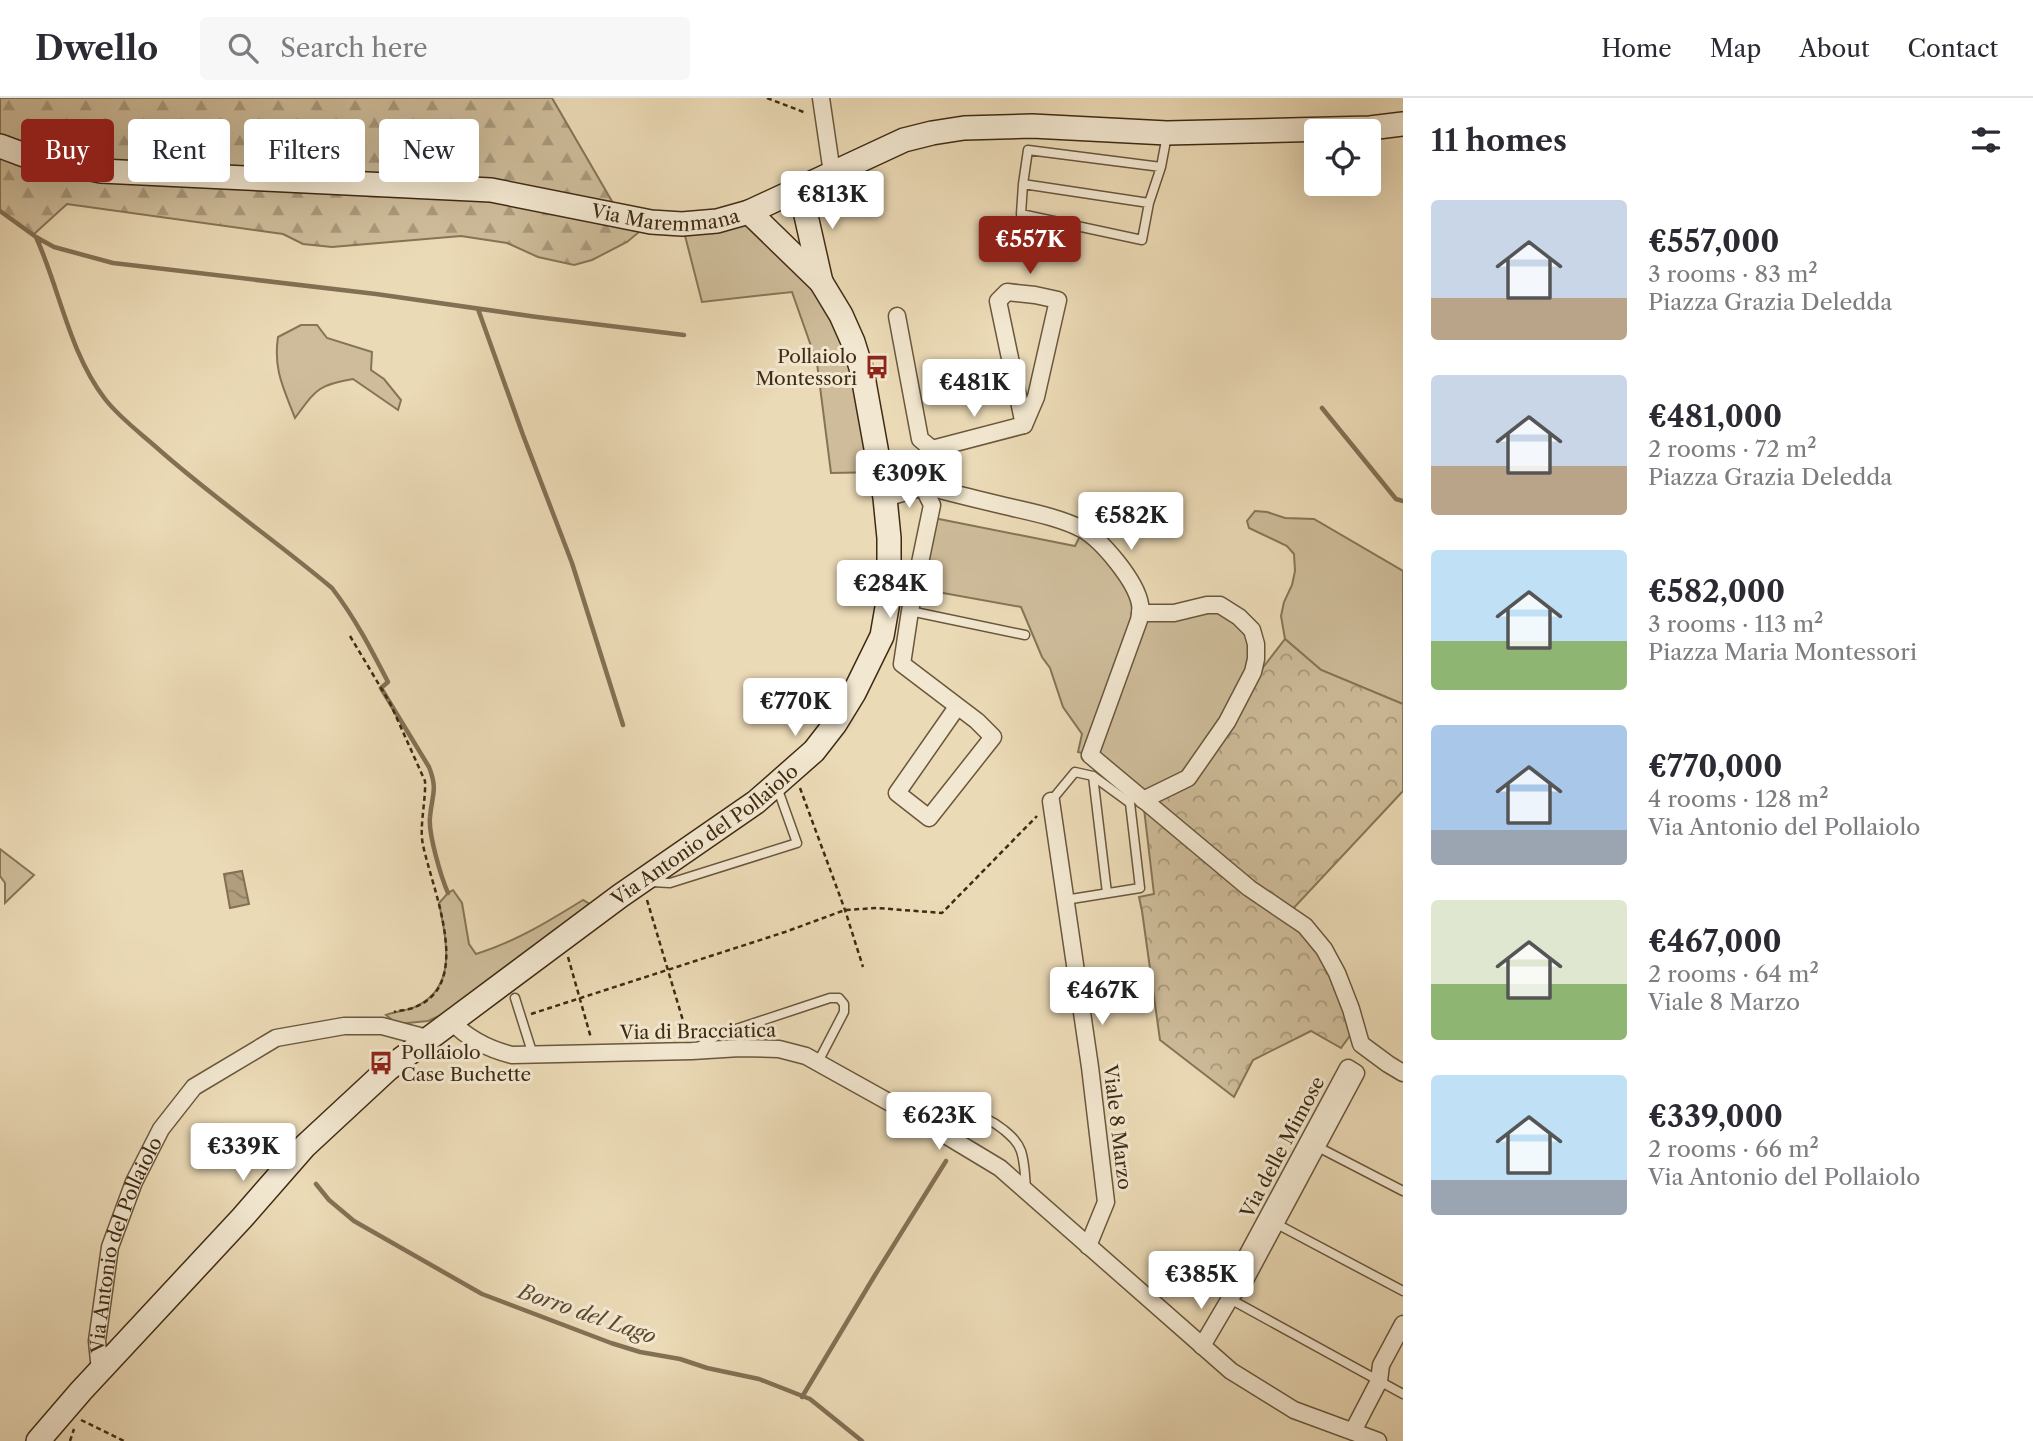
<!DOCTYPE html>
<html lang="en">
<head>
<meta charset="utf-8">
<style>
  body { margin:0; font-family:"Libre Caslon Text",serif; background:#f7f7f7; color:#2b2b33; height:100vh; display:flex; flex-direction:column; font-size:26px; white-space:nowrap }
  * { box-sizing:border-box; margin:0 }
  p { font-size:23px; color:#7c7c81 }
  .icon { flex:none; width:38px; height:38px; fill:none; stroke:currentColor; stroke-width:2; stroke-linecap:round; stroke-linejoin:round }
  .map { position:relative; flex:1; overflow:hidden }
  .panel { display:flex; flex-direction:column; background:#fff; width:630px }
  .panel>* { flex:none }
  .guide { position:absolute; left:21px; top:21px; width:665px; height:63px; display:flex; gap:14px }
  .tools { position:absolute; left:1304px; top:21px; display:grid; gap:14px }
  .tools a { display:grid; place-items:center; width:77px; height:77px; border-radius:7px; background:#fff; box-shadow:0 7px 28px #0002; font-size:35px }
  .price { position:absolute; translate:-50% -60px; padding:0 16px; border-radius:7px; background:#fff; color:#222; font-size:23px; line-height:46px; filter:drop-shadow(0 2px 4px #0008) }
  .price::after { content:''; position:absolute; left:50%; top:42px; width:21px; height:16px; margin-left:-10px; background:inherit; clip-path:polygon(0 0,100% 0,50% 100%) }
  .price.active { background:#8f2418; color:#fff }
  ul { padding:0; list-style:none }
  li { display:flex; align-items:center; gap:21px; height:175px; padding:0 28px }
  li span { display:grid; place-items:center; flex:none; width:196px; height:140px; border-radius:7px; color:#555 }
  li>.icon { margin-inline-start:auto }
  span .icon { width:84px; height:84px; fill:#fffc; stroke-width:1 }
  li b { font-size:30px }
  h2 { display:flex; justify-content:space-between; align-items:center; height:84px; padding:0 28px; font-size:30px }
  .tag { padding:0 24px; border-radius:7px; background:#fff; box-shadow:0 7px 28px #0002; font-size:24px; line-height:63px }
  .tag.active { background:#8f2418; color:#fff }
  header { display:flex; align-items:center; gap:42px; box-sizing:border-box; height:98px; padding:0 35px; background:#fff; border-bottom:2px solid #e1e1e2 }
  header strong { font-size:33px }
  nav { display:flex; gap:38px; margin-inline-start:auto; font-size:24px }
  .search { width:490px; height:63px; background:#f7f7f7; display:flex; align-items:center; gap:18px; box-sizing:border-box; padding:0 24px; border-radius:7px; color:#7c7c81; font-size:26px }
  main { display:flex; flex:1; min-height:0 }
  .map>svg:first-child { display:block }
  .green { fill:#cebc9a; stroke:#867456; stroke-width:2 }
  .forest { fill:url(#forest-firs); stroke:#867456; stroke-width:2 }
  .park { fill:url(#park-crowns); stroke:#867456; stroke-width:2 }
  .water { fill:url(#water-waves); stroke:#837054; stroke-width:2 }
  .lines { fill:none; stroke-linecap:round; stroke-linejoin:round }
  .stream { stroke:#837054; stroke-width:4.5 }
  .lane-casing { stroke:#6a573c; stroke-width:11 }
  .street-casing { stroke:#6a573c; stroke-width:19 }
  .secondary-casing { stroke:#3f2b13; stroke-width:26 }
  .path { stroke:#3f2b13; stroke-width:2.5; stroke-dasharray:5 3.5; stroke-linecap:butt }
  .lane { stroke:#f2e7d0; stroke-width:8 }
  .street { stroke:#f2e7d0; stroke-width:16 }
  .secondary { stroke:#f2e7d0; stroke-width:23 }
  .labels { text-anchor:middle; stroke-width:6; stroke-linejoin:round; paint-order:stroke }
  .street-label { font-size:19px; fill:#3f2b13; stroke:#f2e7d0 }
  .poi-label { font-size:19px; fill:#3f2b13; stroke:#f2e7d0; text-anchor:end }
  .water-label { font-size:21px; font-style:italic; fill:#5c482e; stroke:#f2e7d0 }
</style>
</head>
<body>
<header>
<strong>Dwello</strong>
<div class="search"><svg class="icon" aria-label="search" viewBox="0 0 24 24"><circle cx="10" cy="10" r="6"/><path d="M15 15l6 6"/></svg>Search here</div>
<nav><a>Home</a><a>Map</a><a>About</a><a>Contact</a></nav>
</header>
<main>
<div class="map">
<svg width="1403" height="1343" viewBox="0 0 1403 1343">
  <defs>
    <pattern id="forest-firs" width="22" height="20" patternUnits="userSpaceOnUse" patternTransform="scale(1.75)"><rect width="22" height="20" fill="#cebc9a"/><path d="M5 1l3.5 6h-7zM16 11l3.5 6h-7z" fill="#a9997c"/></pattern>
    <pattern id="park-crowns" width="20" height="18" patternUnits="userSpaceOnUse" patternTransform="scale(1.75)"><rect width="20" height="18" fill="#cebc9a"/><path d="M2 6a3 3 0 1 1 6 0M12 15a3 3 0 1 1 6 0" fill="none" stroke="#a9997c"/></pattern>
    <pattern id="water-waves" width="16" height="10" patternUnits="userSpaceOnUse" patternTransform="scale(1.75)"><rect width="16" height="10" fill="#b19e7f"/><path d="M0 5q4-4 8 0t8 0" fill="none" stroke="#918167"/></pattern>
  </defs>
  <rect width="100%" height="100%" fill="#ebdab6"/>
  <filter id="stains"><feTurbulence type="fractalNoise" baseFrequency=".00286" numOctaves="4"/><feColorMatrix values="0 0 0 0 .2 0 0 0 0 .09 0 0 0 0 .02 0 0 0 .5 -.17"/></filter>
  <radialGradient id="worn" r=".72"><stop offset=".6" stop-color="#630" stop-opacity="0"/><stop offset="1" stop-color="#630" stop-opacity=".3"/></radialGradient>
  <path class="green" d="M749,114L841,217L881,374L831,375L817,265L792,194L702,204L682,126Z
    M301,227H317L327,240L372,254L371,272L384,281L401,302L398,312L353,281C317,287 316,292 295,320C284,291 273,272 278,239Z
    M1255,413L1267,414L1285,420L1314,421L1403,473V606L1321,572L1285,541L1281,518L1284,504L1292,487L1295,473L1294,456L1287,448L1249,430L1247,423Z
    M929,419L1075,448L1083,432L1141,507H1207L1239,519L1256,561L1188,680L1143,702L1090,657L1078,654L1082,636L1063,609L1050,570L1042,559L1021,509L915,490Z
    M0,751L34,777L5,805V785L0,778Z
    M453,792L462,805L469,846L476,856C515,844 549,823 583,802L593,808L454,911L428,923L397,926L386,917C396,913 408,913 417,908C458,888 446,841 439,805L448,795Z"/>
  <path class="forest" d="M0,0H552L620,117L651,124L627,144L592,162L574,167L538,159L507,145L461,138L332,149L303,146L283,136L67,106L33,137L0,113Z"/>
  <path class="park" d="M1285,541L1321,572L1403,606V693L1288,816L1305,828L1357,928L1341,950L1311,933L1253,962L1234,999L1160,942L1142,813L1139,799L1154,796L1143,702L1188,680L1261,572Z"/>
  <path class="water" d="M242,773L249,806L230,810L224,776Z"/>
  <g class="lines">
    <path class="stream" d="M0,113L36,139L54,149L113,165L376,196L537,219L684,237
      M36,139C60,192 69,254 105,301C119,319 139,334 156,349C212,399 275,442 332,490C355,520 371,551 388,584L381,590L429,669C438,692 432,696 430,719C428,735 441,779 448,795
      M478,211L523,337L572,465L623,627
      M1322,310L1396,401L1403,403
      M316,1086L329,1102L354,1123L482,1196L611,1245L640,1254L680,1261L707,1270L759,1281L810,1301L862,1343
      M802,1299L875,1177L946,1063"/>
    <g class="lane-casing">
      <path id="lane" d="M1161,69L1028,52L1023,86L1021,116L1142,142L1149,105L1161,69L1167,37
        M1023,86L1149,105
        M910,513L1025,537
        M1093,678L1107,795
        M1051,703L1075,674L1093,678L1130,705L1140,790L1065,802
        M651,784L670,785L797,745L777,689
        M515,900L533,957
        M697,950L718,937L830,900H839L844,906V914L818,964
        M916,1016C953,1013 972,1007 1004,1032C1011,1038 1018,1044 1021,1053C1025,1065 1025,1079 1026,1091
        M1316,1048L1403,1093
        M1273,1124L1403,1193
        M1230,1201L1403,1296"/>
    </g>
    <g class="street-casing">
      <g id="street">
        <path d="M821,0L832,75"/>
        <path d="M1007,194L1035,197L1058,202L1036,299L1024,327L998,203Z"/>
        <path d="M897,218L920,341L932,351L923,389"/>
        <path d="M932,351L1024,327"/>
        <path d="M881,374C921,388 963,398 1005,408C1030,414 1058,419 1082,431C1102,442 1136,483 1140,506C1141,511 1140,517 1139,522L1090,657L1249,790L1305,828L1324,851L1337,875L1351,911L1361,946L1388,966L1403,975"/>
        <path d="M923,389L932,407L910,513L902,566L977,623L993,639L929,720L897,695L957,609"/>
        <path d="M885,400L923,389"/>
        <path d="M1140,515H1174L1207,507H1220L1239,519L1252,532L1256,546V561L1253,574L1227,624L1188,680L1143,702"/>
        <path d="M1051,703L1090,969L1106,1104L1088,1148"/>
        <path d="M451,923C468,941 488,951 512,957L692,953L740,950L779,951L806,958L912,1017L1000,1070L1231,1273L1294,1312L1378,1343"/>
        <path d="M1202,1248L1232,1197L1245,1182L1356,975L1348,970L1236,1178L1232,1197"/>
        <path id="s1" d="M100,1273L97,1243L110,1149L134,1084L161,1031L194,989L276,940L344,928H382L427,940"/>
        <path d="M1353,1333L1379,1283L1381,1267L1403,1226"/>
      </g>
    </g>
    <g class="secondary-casing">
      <g id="secondary">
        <path id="s2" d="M0,48L27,58L101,73L491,92L651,124L682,126L717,123L749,114L904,42L932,35L964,30L1032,28L1167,35L1370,30L1403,26"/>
        <path d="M800,91L821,184"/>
        <path id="s3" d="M38,1343L81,1293L242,1120L305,1048L388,971L620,798L756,704L814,653L835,626L854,595L882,538L889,498V440L885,400L862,273L853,244L841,217L821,184L749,114"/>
      </g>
    </g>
    <path class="path" d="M767,0L806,15
      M350,538L390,605L425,683C426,703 419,729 423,747C432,791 475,886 415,909C409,912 401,912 394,914
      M800,690L845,812L863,869
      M647,802L687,936
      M568,859L591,940
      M531,916L785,834L845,812L877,810L942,815L1037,718
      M81,1322L124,1343
      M70,1343L74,1331"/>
    <use href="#lane" class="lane"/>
    <use href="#street" class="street"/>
    <use href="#secondary" class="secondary"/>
  </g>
  <defs>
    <g id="bus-bare" transform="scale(1.89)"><path d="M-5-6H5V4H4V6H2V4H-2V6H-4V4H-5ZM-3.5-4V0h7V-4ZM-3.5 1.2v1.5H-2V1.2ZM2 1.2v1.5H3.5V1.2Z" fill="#8f2418" stroke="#f2e7d0" stroke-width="2.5" paint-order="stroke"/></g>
  </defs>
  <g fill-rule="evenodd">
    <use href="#bus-bare" x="877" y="269"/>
    <use href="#bus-bare" x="381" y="965"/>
  </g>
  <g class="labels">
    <g class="street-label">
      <text dy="7" stroke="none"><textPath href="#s2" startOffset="672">Via Maremmana</textPath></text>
      <text dy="7" stroke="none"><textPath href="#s3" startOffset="905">Via Antonio del Pollaiolo</textPath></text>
      <text transform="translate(698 933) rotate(-1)" y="7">Via di Bracciatica</text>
      <text transform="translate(1118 1029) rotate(83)" y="7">Viale 8 Marzo</text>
      <text transform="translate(1282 1049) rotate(-62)" y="7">Via delle Mimose</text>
      <text dy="7" stroke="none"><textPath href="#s1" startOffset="131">Via Antonio del Pollaiolo</textPath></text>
    </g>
    <g class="poi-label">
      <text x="857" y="265">Pollaiolo<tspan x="857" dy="22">Montessori</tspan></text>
      <text x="401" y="961" text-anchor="start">Pollaiolo<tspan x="401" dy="22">Case Buchette</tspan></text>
    </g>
    <g class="water-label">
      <text transform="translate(587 1216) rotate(19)" y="7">Borro del Lago</text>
    </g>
  </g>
  <rect width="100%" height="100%" filter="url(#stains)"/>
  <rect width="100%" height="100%" fill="url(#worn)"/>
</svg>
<div class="tools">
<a><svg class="icon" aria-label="locate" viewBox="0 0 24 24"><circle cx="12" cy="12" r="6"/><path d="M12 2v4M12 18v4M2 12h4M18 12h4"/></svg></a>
</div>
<b class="price" style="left:832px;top:133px">€813K</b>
<b class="price active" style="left:1030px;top:178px">€557K</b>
<b class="price" style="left:974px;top:321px">€481K</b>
<b class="price" style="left:909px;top:412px">€309K</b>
<b class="price" style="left:1131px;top:454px">€582K</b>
<b class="price" style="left:890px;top:522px">€284K</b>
<b class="price" style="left:795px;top:640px">€770K</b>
<b class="price" style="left:1102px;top:929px">€467K</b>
<b class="price" style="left:939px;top:1054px">€623K</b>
<b class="price" style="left:243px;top:1085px">€339K</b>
<b class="price" style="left:1201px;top:1213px">€385K</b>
<div class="guide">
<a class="tag active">Buy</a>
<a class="tag">Rent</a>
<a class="tag">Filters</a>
<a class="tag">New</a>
</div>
</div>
<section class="panel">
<h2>11 homes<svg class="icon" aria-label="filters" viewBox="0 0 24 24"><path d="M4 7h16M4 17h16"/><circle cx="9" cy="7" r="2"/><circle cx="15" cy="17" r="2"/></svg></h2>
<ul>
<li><span style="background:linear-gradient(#c9d6e8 70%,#b9a48a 0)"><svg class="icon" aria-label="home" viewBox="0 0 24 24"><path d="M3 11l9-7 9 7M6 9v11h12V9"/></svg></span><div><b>€557,000</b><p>3 rooms · 83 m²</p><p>Piazza Grazia Deledda</p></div></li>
<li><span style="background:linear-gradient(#c9d6e8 65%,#b9a48a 0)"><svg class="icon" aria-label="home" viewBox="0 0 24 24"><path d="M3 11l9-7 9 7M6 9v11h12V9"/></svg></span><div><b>€481,000</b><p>2 rooms · 72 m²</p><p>Piazza Grazia Deledda</p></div></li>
<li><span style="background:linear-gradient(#bfe0f5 65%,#8fb573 0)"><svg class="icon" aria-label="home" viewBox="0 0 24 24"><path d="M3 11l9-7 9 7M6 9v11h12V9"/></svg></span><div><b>€582,000</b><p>3 rooms · 113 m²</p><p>Piazza Maria Montessori</p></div></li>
<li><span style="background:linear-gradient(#a9c7e8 75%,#9aa5b1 0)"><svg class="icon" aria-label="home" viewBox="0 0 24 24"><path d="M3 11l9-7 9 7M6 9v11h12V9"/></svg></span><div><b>€770,000</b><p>4 rooms · 128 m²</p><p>Via Antonio del Pollaiolo</p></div></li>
<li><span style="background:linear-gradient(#dfe7d0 60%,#8fb573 0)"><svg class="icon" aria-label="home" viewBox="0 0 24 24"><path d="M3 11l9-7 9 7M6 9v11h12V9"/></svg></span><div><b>€467,000</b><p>2 rooms · 64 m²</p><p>Viale 8 Marzo</p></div></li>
<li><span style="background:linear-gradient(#bfe0f5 75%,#9aa5b1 0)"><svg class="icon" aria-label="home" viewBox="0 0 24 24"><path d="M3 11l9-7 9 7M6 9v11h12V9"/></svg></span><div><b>€339,000</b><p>2 rooms · 66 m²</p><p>Via Antonio del Pollaiolo</p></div></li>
</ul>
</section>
</main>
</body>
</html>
